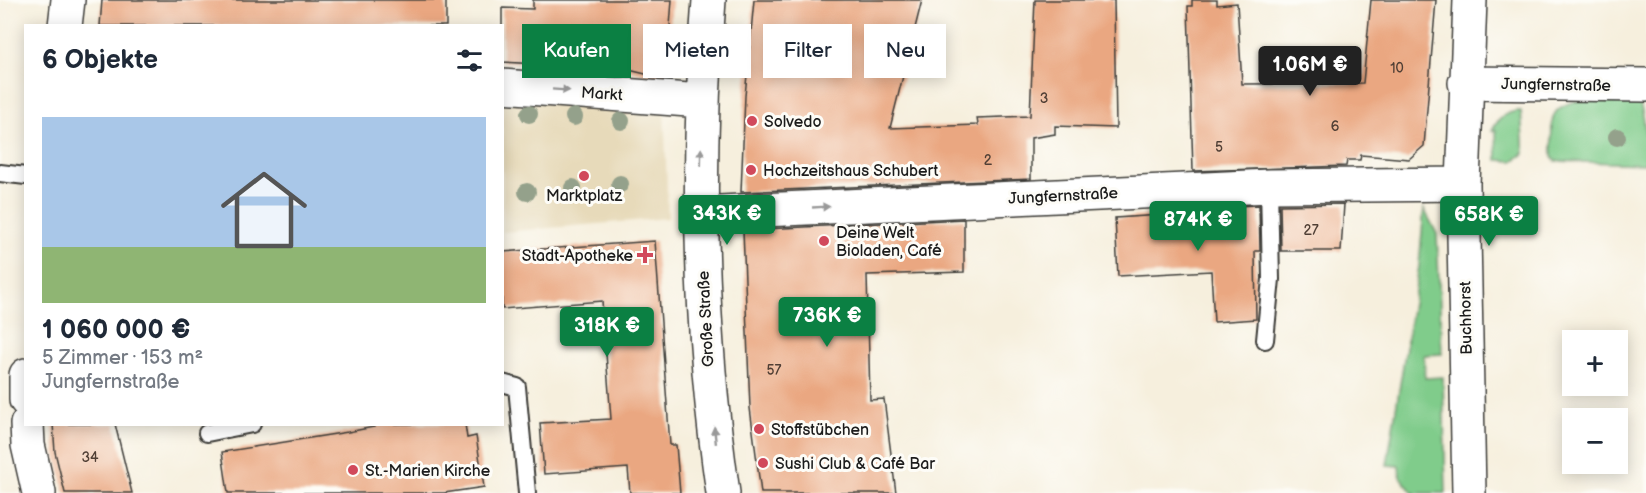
<!DOCTYPE html>
<html lang="de">
<head>
<meta charset="utf-8">
<style>
  body { margin:0; font-family:"Balsamiq Sans",sans-serif; background:#f6f6f7; color:#1f2937; height:100vh; display:flex; flex-direction:column; font-size:22px; white-space:nowrap }
  * { box-sizing:border-box; margin:0 }
  p { font-size:20px; color:#747a83 }
  .icon { flex:none; width:33px; height:33px; fill:none; stroke:currentColor; stroke-width:2; stroke-linecap:round; stroke-linejoin:round }
  .map { position:relative; flex:1; overflow:hidden }
  .details { position:absolute; left:24px; top:24px; width:480px; height:402px; display:flex; flex-direction:column; background:#fff; border-radius:0px; box-shadow:0 3px 15px #0003 }
  .details>* { flex:none }
  .top-card { position:absolute; left:522px; top:24px; width:570px; height:54px; display:flex; gap:12px }
  .tools { position:absolute; left:1562px; top:330px; display:grid; gap:12px }
  .tools a { display:grid; place-items:center; width:66px; height:66px; border-radius:0px; background:#fff; box-shadow:0 3px 15px #0003; font-size:30px }
  .price { position:absolute; translate:-50% -51px; padding:0 14px; border-radius:6px; background:#0b8043; color:#fff; font-size:20px; line-height:39px; filter:drop-shadow(0 2px 3px #0008) }
  .price::after { content:''; position:absolute; left:50%; top:36px; width:18px; height:14px; margin-left:-9px; background:inherit; clip-path:polygon(0 0,100% 0,50% 100%) }
  .price.on { background:#222; color:#fff }
  ul { padding:0; list-style:none }
  li { display:grid; align-content:center; gap:12px; height:318px; padding:0 18px }
  li span { display:grid; place-items:center; height:186px; border-radius:0px; color:#555 }
  li>.icon { margin-inline-start:auto }
  span .icon { width:108px; height:108px; fill:#fffc; stroke-width:1 }
  li b { font-size:26px }
  h2 { display:flex; justify-content:space-between; align-items:center; height:72px; padding:0 18px; font-size:26px }
  .pill { padding:0 21px; border-radius:0px; background:#fff; box-shadow:0 3px 15px #0003; font-size:21px; line-height:54px }
  .pill.on { background:#0b8043; color:#fff }
  .map>svg:first-child { display:block }
  .built { fill:#e7daba }
  .green { fill:#80cc8b; stroke:#4e7454; stroke-width:1.5 }
  .building { fill:#eaa781 }
  .lines { fill:none; stroke-linecap:round; stroke-linejoin:round }
  .lane-casing { stroke:#3d3c39; stroke-width:20 }
  .street-casing { stroke:#3d3c39; stroke-width:36 }
  .lane { stroke:#fff; stroke-width:16 }
  .street { stroke:#fff; stroke-width:33 }
  .tree { fill:#94a18b }
  .oneway { fill:#999 }
  .poi-dot { fill:#d1495b; stroke:#fdfcf7; stroke-width:2 }
  .labels { text-anchor:middle; stroke-width:6; stroke-linejoin:round; paint-order:stroke }
  .number-label { font-size:14px; fill:#503f35 }
  .street-label { font-size:16px; fill:#1c1c1c; stroke:#fdfcf7 }
  .poi-label { font-size:16px; fill:#1c1c1c; stroke:#fdfcf7; text-anchor:start }
</style>
</head>
<body>
<div class="map">
<svg width="1646" height="493" viewBox="0 0 1646 493">
  <rect width="100%" height="100%" fill="#fdfcf7"/>
  <filter id="ink" filterUnits="userSpaceOnUse"><feTurbulence type="fractalNoise" baseFrequency=".0167" numOctaves="2"/><feDisplacementMap in="SourceGraphic" scale="12" xChannelSelector="R" yChannelSelector="G"/><feConvolveMatrix kernelMatrix="1 2 1 2 8 2 1 2 1" color-interpolation-filters="sRGB"/></filter>
  <filter id="wash" filterUnits="userSpaceOnUse"><feTurbulence type="fractalNoise" baseFrequency=".008" numOctaves="4" result="noise"/><feDisplacementMap in="SourceGraphic" scale="24" xChannelSelector="R" yChannelSelector="G"/><feGaussianBlur stdDeviation="1.35" result="paint"/><feColorMatrix in="noise" values="0 0 0 0 0 0 0 0 0 0 0 0 0 0 0 0 0 1.4 0 .05"/><feComposite in="paint" operator="in"/></filter>
  <g filter="url(#wash)">
    <rect width="100%" height="100%" fill="#f6efdd"/>
    <path class="built" d="M502,68L663,78L668,218L503,232Z"/>
    <path class="green" d="M1591,98H1637C1646,112 1646,144 1646,164L1555,161L1552,157C1552,115 1545,106 1591,98Z
      M1521,111L1524,154L1513,161L1497,160L1496,130L1492,131C1498,118 1507,111 1521,111Z
      M1424,209L1437,234L1442,354L1424,355L1425,378L1443,377L1446,493H1413L1400,477L1399,466L1387,465L1419,266Z"/>
    <g id="blocks">
      <path class="building" d="M102,0H446V26H100Z
        M533,0H672L666,79L625,69L502,62V8L533,9Z
        M754,0H922L890,128L978,125L977,118L1030,116L1035,0H1114L1116,128L1055,126V134L1031,138V179L741,192L745,96Z
        M1192,0H1217V5L1237,3L1242,84L1363,83L1371,0H1436L1424,146L1409,159L1361,155L1360,160H1347L1346,166L1193,171L1188,6H1192Z
        M1344,204L1341,251H1281L1280,205Z
        M1259,205L1260,251H1255L1256,319L1214,322L1211,271L1118,276L1115,218L1192,213V208Z
        M964,219V272L867,275L870,400L884,399L896,493H761L750,408L743,230Z
        M655,241L670,445H676L680,493H630L628,468L544,474L540,423L611,419L602,301L502,309V252Z
        M53,424H115L132,493H65L55,452Z
        M373,424H465L467,438L476,436L484,487L444,493H228L222,452L348,432L374,427Z"/>
    </g>
  </g>
  <g filter="url(#ink)">
    <use href="#blocks" fill-opacity="0" stroke="#3d3c39" stroke-width="1.5"/>
    <g class="lines">
      <g class="lane-casing">
        <path id="lane" d="M0,173L26,176
          M1265,340L1271,279L1269,186
          M502,383L517,387L527,493
          M207,433L252,424"/>
      </g>
      <g class="street-casing">
        <path id="street" d="M709,0C696,165 699,329 723,493
          M65,26L68,0
          M1465,83L1646,85
          M502,86L702,101
          M700,213L1269,186L1463,184
          M26,375V400
          M27,424L28,445L39,493
          M1469,493L1463,184L1470,0"/>
      </g>
      <use href="#lane" class="lane"/>
      <use href="#street" class="street"/>
    </g>
    <g class="tree">
      <circle cx="529" cy="114" r="9"/>
      <circle cx="574" cy="117" r="9"/>
      <circle cx="621" cy="121" r="9"/>
      <circle cx="1617" cy="137" r="9"/>
      <circle cx="620" cy="184" r="9"/>
      <circle cx="573" cy="188" r="9"/>
      <circle cx="527" cy="192" r="9"/>
    </g>
    <defs><path id="oneway-solid" d="M-6-.8H1V-3.2L6.5 0L1 3.2V.8H-6Z" transform="scale(1.5)"/></defs>
    <g class="oneway">
      <use href="#oneway-solid" transform="translate(561 90) rotate(4)"/>
      <use href="#oneway-solid" transform="translate(701 157) rotate(-89)"/>
      <use href="#oneway-solid" transform="translate(821 207) rotate(-3)"/>
      <use href="#oneway-solid" transform="translate(715 435) rotate(-96)"/>
    </g>
  </g>
  <g class="poi-dot">
    <circle cx="752" cy="121" r="6"/>
    <circle cx="751" cy="170" r="6"/>
    <circle cx="584" cy="176" r="6"/>
    <circle cx="824" cy="241" r="6"/>
    <path d="M642 246h6v6h6v6h-6v6h-6v-6h-6v-6h6z"/>
    <circle cx="759" cy="429" r="6"/>
    <circle cx="763" cy="463" r="6"/>
    <circle cx="353" cy="470" r="6"/>
  </g>
  <g class="labels">
    <g class="number-label">
      <text x="1397" y="73">10</text>
      <text x="1044" y="103">3</text>
      <text x="1335" y="131">6</text>
      <text x="1219" y="152">5</text>
      <text x="988" y="165">2</text>
      <text x="1311" y="235">27</text>
      <text x="774" y="375">57</text>
      <text x="90" y="462">34</text>
    </g>
    <g class="street-label">
      <text transform="translate(1556 84) rotate(1)" y="6">Jungfernstraße</text>
      <text transform="translate(602 93) rotate(4)" y="6">Markt</text>
      <text transform="translate(1063 195) rotate(-3)" y="6">Jungfernstraße</text>
      <text transform="translate(1465 318) rotate(-91)" y="6">Buchhorst</text>
      <text transform="translate(705 319) rotate(-93)" y="6">Große Straße</text>
    </g>
    <g class="poi-label">
      <text x="764" y="127">Solvedo</text>
      <text x="763" y="176">Hochzeitshaus Schubert</text>
      <text x="584" y="201" text-anchor="middle">Marktplatz</text>
      <text x="836" y="238">Deine Welt<tspan x="836" dy="18">Bioladen, Café</tspan></text>
      <text x="633" y="261" text-anchor="end">Stadt-Apotheke</text>
      <text x="771" y="435">Stoffstübchen</text>
      <text x="775" y="469">Sushi Club &amp; Café Bar</text>
      <text x="365" y="476">St.-Marien Kirche</text>
    </g>
  </g>
</svg>
<div class="tools">
<a>+</a>
<a>−</a>
</div>
<b class="price on" style="left:1310px;top:97px">1.06M €</b>
<b class="price" style="left:727px;top:246px">343K €</b>
<b class="price" style="left:1489px;top:247px">658K €</b>
<b class="price" style="left:1198px;top:252px">874K €</b>
<b class="price" style="left:827px;top:348px">736K €</b>
<b class="price" style="left:607px;top:358px">318K €</b>
<div class="top-card">
<a class="pill on">Kaufen</a>
<a class="pill">Mieten</a>
<a class="pill">Filter</a>
<a class="pill">Neu</a>
</div>
<section class="details">
<h2>6 Objekte<svg class="icon" aria-label="filters" viewBox="0 0 24 24"><path d="M4 7h16M4 17h16"/><circle cx="9" cy="7" r="2"/><circle cx="15" cy="17" r="2"/></svg></h2>
<ul>
<li><span style="background:linear-gradient(#a9c7e8 70%,#8fb573 0)"><svg class="icon" aria-label="home" viewBox="0 0 24 24"><path d="M3 11l9-7 9 7M6 9v11h12V9"/></svg></span><div><b>1 060 000 €</b><p>5 Zimmer · 153 m²</p><p>Jungfernstraße</p></div></li>
</ul>
</section>
</div>
</body>
</html>
